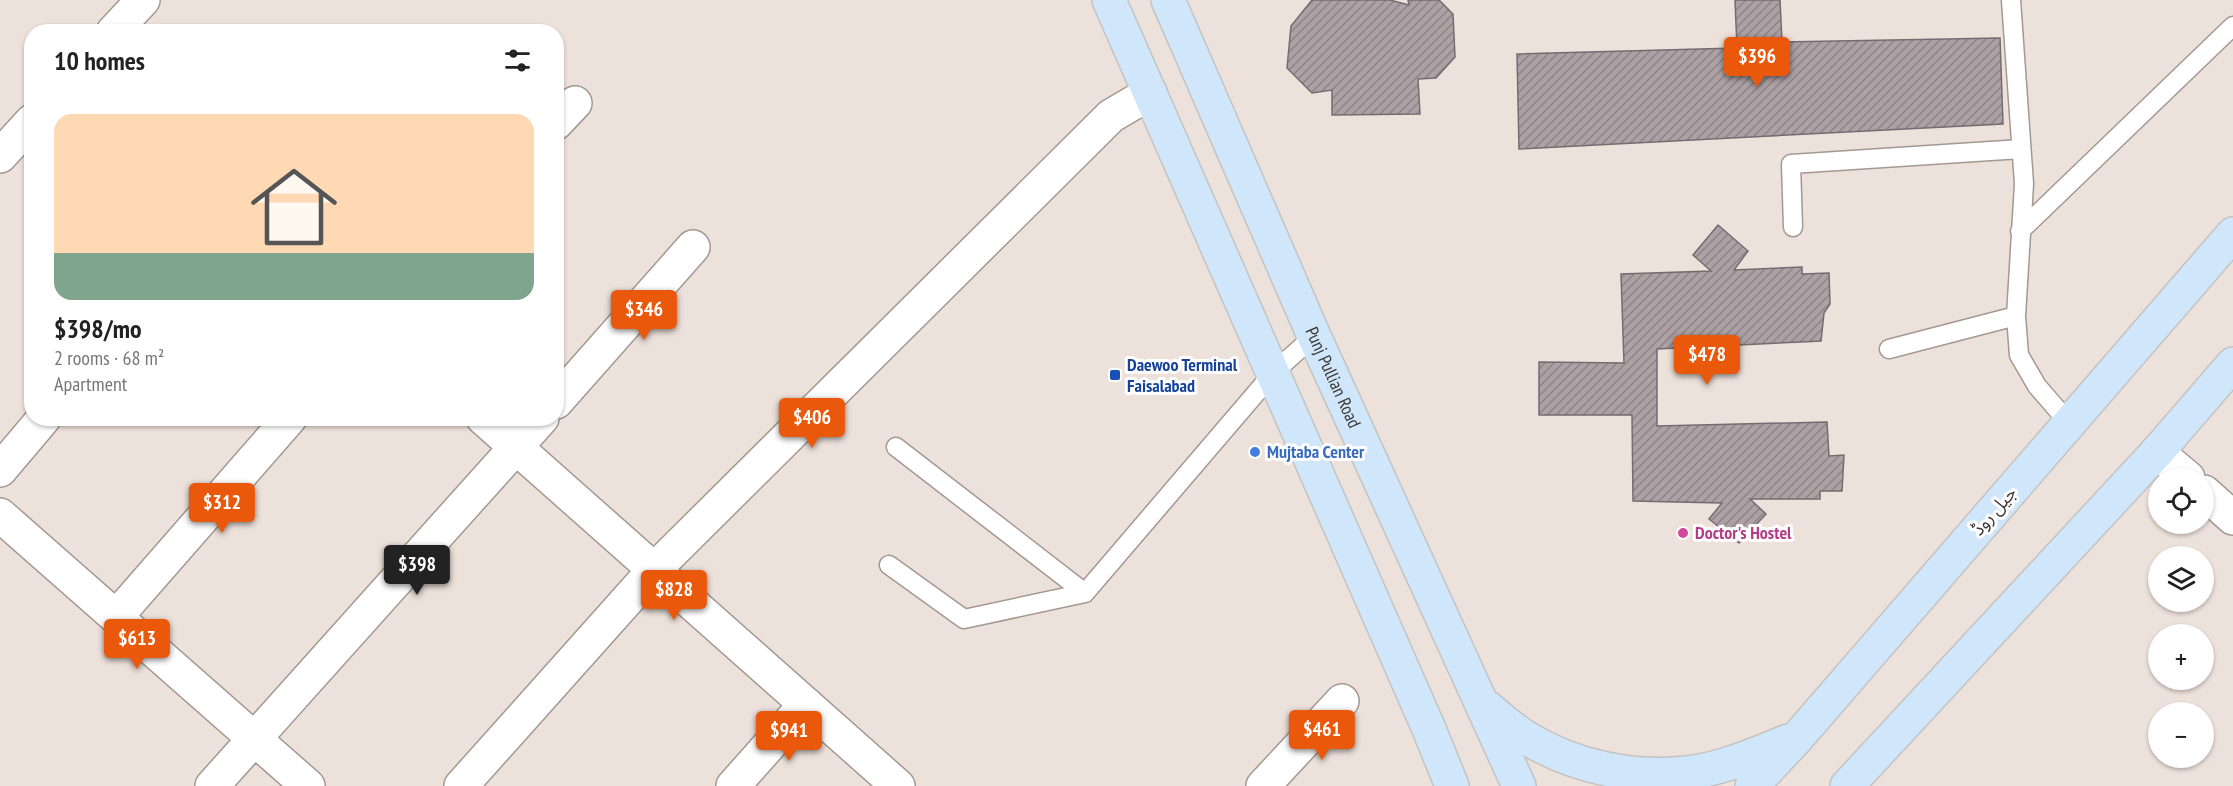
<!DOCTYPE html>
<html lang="en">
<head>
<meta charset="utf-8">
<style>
  body { margin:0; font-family:"PT Sans Narrow","Noto Sans Arabic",sans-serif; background:#f2f2f2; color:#222; height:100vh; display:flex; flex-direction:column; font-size:22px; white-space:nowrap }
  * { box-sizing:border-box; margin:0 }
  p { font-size:20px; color:#767676 }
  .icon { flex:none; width:33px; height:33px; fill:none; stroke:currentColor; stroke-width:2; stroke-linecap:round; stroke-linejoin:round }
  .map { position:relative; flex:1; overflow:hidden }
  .panel { position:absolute; left:24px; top:24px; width:540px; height:402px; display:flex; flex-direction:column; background:#fff; border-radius:24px; box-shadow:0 2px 4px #0004 }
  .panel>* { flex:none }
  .buttons { position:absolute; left:2148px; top:468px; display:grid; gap:12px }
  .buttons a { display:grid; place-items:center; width:66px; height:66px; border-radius:50%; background:#fff; box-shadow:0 2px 4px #0004; font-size:30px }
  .price { position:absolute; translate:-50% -51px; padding:0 14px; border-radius:6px; background:#ea580c; color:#fff; font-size:20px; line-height:39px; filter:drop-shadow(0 2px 3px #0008) }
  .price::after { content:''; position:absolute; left:50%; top:36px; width:18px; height:14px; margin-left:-9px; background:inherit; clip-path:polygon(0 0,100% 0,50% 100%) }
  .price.on { background:#222; color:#fff }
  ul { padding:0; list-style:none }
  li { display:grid; align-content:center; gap:12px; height:318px; padding:0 30px }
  li span { display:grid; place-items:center; height:186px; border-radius:18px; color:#555 }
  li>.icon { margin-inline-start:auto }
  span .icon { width:108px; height:108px; fill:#fffc; stroke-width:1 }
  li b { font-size:26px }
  h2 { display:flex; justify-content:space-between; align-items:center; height:72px; padding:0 30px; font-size:26px }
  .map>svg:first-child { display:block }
  .building { fill:url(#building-hatch); stroke:#766b6f; stroke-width:1.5 }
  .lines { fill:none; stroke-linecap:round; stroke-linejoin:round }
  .service-casing { stroke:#a39892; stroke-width:21 }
  .minor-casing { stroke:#a39892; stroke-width:36 }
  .primary-casing { stroke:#c4c3c2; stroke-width:36 }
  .service { stroke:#fff; stroke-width:18 }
  .minor { stroke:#fff; stroke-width:33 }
  .primary { stroke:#cfe6fb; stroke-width:33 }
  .transit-dot { fill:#1a4fb4; stroke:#fff; stroke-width:2 }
  .shop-dot { fill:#3f7fe0; stroke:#fff; stroke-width:2 }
  .hotel-dot { fill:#d1479c; stroke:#fff; stroke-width:2 }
  .labels { text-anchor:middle; stroke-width:6; stroke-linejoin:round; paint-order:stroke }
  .transit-label { font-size:18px; font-weight:bold; fill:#164399; stroke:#fff; text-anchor:start }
  .street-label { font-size:18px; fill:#3c3735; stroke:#fff }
  .shop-label { font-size:18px; font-weight:bold; fill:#366cbe; stroke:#fff; text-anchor:start }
  .hotel-label { font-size:18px; font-weight:bold; fill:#b23c85; stroke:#fff; text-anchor:start }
</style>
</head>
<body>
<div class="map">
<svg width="2233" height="786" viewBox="0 0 2233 786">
  <defs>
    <pattern id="building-hatch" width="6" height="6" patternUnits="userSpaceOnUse" patternTransform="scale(1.5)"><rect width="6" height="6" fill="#ada1a5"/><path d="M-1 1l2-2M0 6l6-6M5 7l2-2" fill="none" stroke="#8e8487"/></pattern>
  </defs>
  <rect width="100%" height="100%" fill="#ede1db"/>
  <path class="building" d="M1312,0H1390L1409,5L1408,0H1439L1453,14L1455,57L1436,78L1418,79L1420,114L1332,115V90L1312,93L1287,68L1291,26Z
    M1735,0H1780L1782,42L2000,38L2003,124L1519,149L1517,54L1737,48Z
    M1718,225L1748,251L1734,270L1802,267V274L1829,273L1830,304L1824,313L1821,341L1657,349V426L1827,422L1829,456L1844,455L1842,491H1820V499H1750L1766,514L1739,543L1709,519L1722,503L1633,501L1632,415H1539V362L1624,363L1621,274L1711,271L1693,255Z"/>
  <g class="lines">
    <g class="service-casing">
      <path id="service" d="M2011,0L2024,184L2016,316L2019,355L2037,386L2069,423
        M1793,227L1791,164L2021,149
        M2020,231L2233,26
        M1889,349L2016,316
        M896,447L1085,593L1274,372L1314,336
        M889,565L964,619L1085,593"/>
    </g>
    <g class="minor-casing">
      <path id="minor" d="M113,32L143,0
        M556,123L575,103
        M0,156L32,121
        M556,402L693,247
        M483,418L898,786
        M2157,452L2188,478
        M0,470L44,418
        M2204,492L2233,518
        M0,515L308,786
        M116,617L290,418
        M212,786L542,418
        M461,786L654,570L1111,116L1150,93
        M733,786L806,704
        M1263,786L1342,701"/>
    </g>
    <g class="primary-casing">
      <g id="primary">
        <path d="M1109,0L1429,729L1452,786"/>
        <path id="s1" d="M1168,0L1314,336L1519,786"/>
        <path d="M1487,707C1500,718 1513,730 1527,738C1574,767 1633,779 1687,773C1722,769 1756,754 1788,741"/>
        <path d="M1752,786L1797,738L2233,234"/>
        <path d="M1847,786L2157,452L2233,364"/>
      </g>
    </g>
    <use href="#service" class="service"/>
    <use href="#minor" class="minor"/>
    <use href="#primary" class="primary"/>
  </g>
  <rect class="transit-dot" x="1109" y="369" width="12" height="12" rx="3"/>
  <circle class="shop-dot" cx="1255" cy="452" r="6"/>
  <circle class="hotel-dot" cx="1683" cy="533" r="6"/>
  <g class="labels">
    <g class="transit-label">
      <text x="1127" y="371">Daewoo Terminal<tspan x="1127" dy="21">Faisalabad</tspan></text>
    </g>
    <g class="street-label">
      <text dy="6" stroke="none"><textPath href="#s1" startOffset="412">Punj Pullian Road</textPath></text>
      <text transform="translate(1994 511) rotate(-49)" y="6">جیل روڈ</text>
    </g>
    <g class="shop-label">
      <text x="1267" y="458">Mujtaba Center</text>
    </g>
    <g class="hotel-label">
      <text x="1695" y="539">Doctor's Hostel</text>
    </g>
  </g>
</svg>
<div class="buttons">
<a><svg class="icon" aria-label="locate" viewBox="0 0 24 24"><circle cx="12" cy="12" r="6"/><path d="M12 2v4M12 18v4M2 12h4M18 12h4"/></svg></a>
<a><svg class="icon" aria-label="layers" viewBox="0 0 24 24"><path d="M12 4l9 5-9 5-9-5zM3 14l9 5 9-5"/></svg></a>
<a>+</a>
<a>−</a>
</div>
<b class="price" style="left:1757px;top:88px">$396</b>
<b class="price" style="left:644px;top:341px">$346</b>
<b class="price" style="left:1707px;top:386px">$478</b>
<b class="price" style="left:812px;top:449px">$406</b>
<b class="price" style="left:222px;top:534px">$312</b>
<b class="price on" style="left:417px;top:596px">$398</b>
<b class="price" style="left:674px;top:621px">$828</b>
<b class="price" style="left:137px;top:670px">$613</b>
<b class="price" style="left:1322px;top:761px">$461</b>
<b class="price" style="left:789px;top:762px">$941</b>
<section class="panel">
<h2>10 homes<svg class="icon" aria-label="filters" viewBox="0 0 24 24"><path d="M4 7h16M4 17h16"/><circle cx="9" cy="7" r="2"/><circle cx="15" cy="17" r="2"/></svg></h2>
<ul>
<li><span style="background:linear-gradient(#ffd9b3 75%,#7fa58c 0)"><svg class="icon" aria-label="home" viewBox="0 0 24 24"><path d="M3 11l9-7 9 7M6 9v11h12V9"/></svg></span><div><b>$398/mo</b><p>2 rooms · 68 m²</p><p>Apartment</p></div></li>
</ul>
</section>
</div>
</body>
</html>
